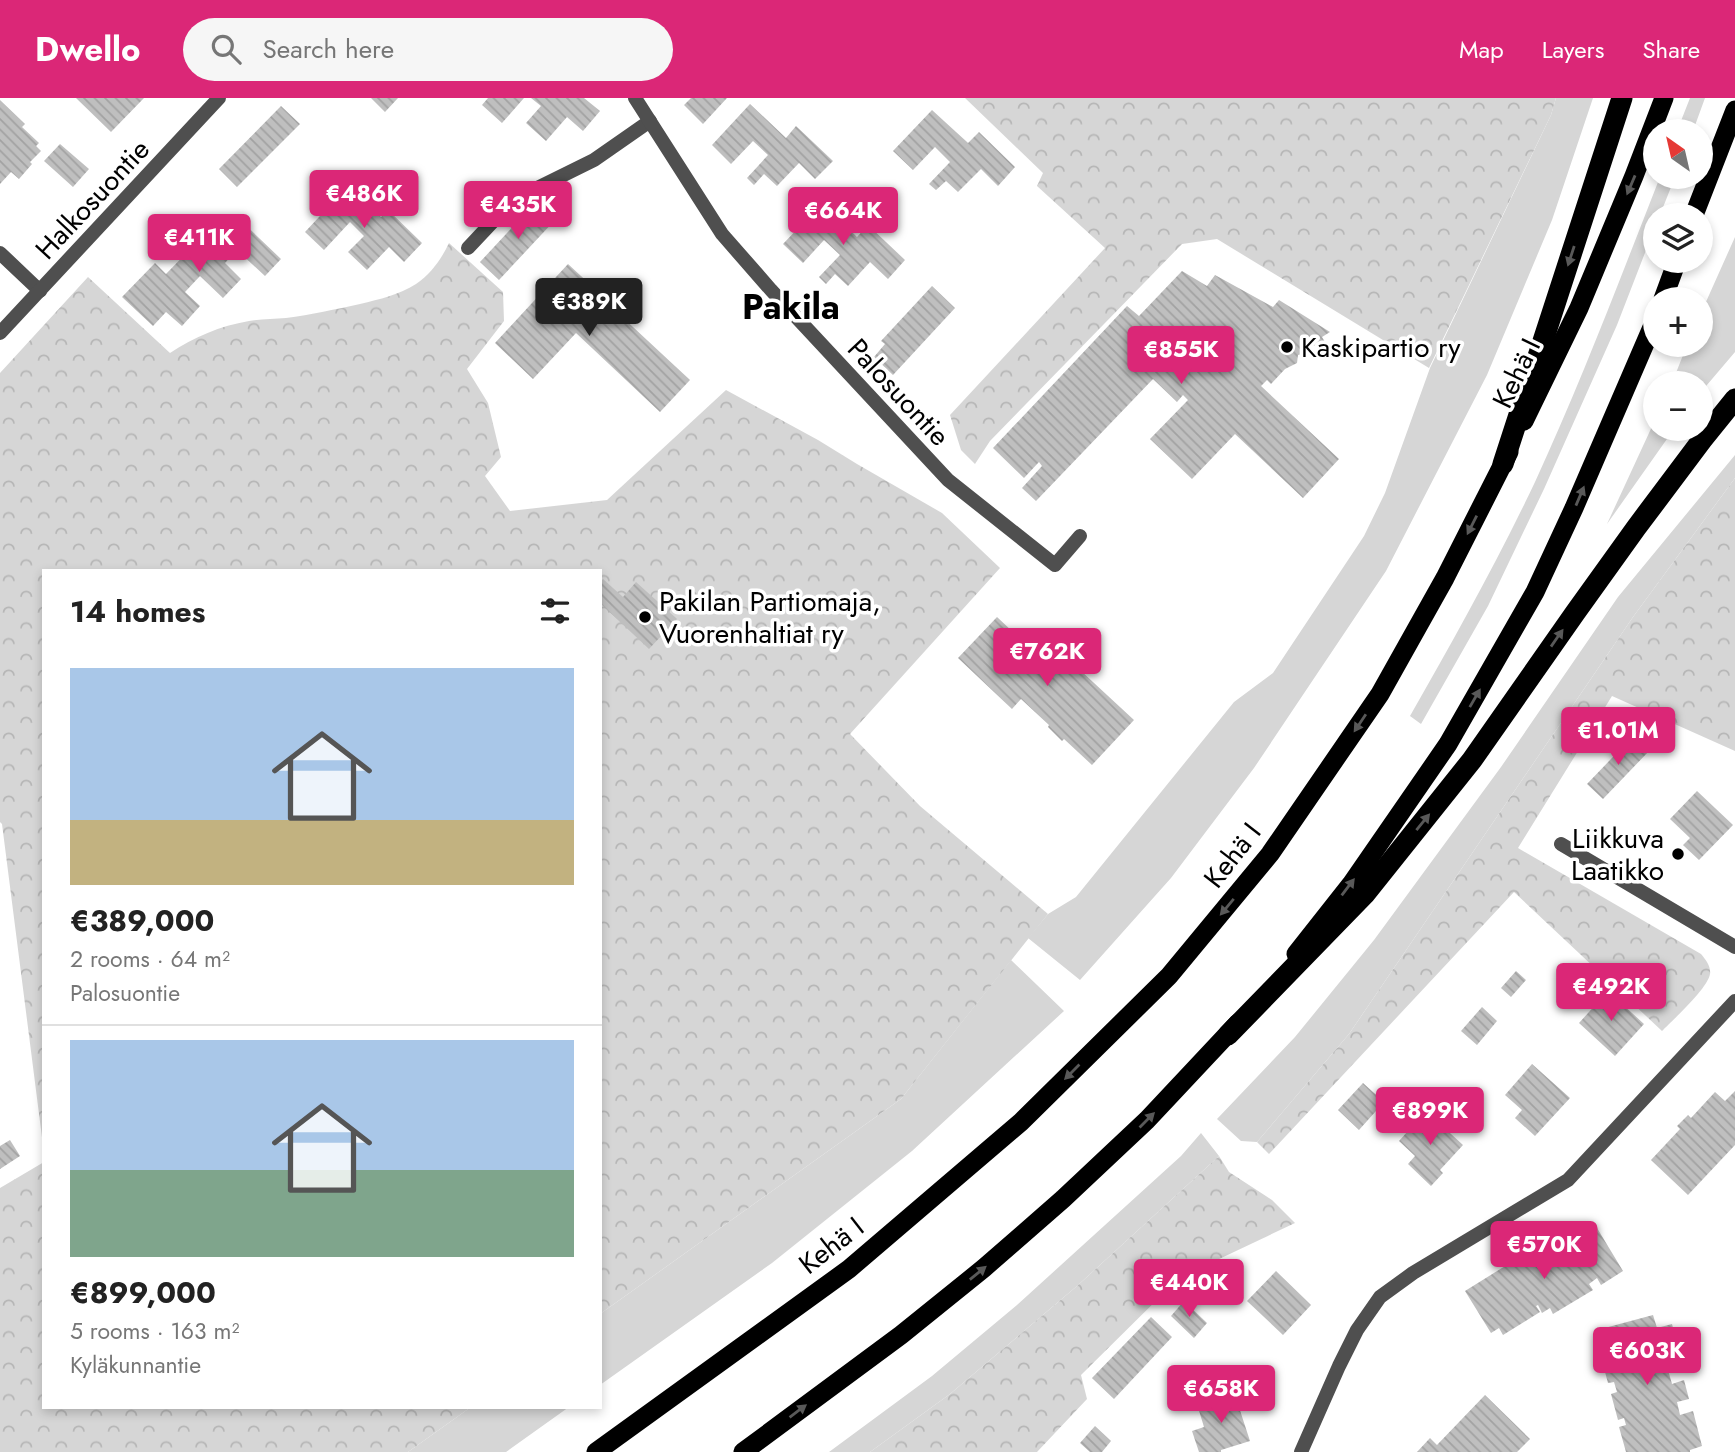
<!DOCTYPE html>
<html lang="en">
<head>
<meta charset="utf-8">
<style>
  body { margin:0; font-family:Jost,sans-serif; background:#f6f6f6; color:#222; height:100vh; display:flex; flex-direction:column; font-size:26px; white-space:nowrap }
  * { box-sizing:border-box; margin:0 }
  p { font-size:23px; color:#767676 }
  .icon { flex:none; width:38px; height:38px; fill:none; stroke:currentColor; stroke-width:2; stroke-linecap:round; stroke-linejoin:round }
  .map { position:relative; flex:1; overflow:hidden }
  .panel { position:absolute; left:42px; top:471px; width:560px; height:840px; display:flex; flex-direction:column; background:#fff; border-radius:0px; box-shadow:0 4px 10px #0003 }
  .panel>* { flex:none }
  .needle { width:46px; rotate:326deg }
  .controls { position:absolute; left:1643px; top:21px; display:grid; gap:14px }
  .controls a { display:grid; place-items:center; width:70px; height:70px; border-radius:50%; background:#fff; box-shadow:0 4px 10px #0003; font-size:35px }
  .price { position:absolute; translate:-50% -60px; padding:0 16px; border-radius:7px; background:#db2777; color:#fff; font-size:23px; line-height:46px; filter:drop-shadow(0 2px 4px #0008) }
  .price::after { content:''; position:absolute; left:50%; top:42px; width:21px; height:16px; margin-left:-10px; background:inherit; clip-path:polygon(0 0,100% 0,50% 100%) }
  .price.active { background:#222; color:#fff }
  ul { padding:0; list-style:none }
  li { display:grid; align-content:center; gap:14px; height:371px; padding:0 28px }
  li+li { border-top:2px solid #e0e0e0 }
  li span { display:grid; place-items:center; height:217px; border-radius:0px; color:#555 }
  li>.icon { margin-inline-start:auto }
  span .icon { width:126px; height:126px; fill:#fffc; stroke-width:1 }
  li b { font-size:30px }
  h2 { display:flex; justify-content:space-between; align-items:center; height:84px; padding:0 28px; font-size:30px }
  header { display:flex; align-items:center; gap:42px; box-sizing:border-box; height:98px; padding:0 35px; background:#db2777; color:#fff }
  header strong { font-size:33px }
  nav { display:flex; gap:38px; margin-inline-start:auto; font-size:24px }
  .search { width:490px; height:63px; background:#f6f6f6; display:flex; align-items:center; gap:18px; box-sizing:border-box; padding:0 24px; border-radius:38px; color:#767676; font-size:26px }
  .map>svg:first-child { display:block }
  .green { fill:#d6d6d6 }
  .forest { fill:url(#forest-crowns) }
  .building { fill:url(#building-back-hatch) }
  .lines { fill:none; stroke-linecap:round; stroke-linejoin:round }
  .service { stroke:#4f4f4f; stroke-width:14 }
  .minor { stroke:#4f4f4f; stroke-width:14 }
  .trunk { stroke:#000; stroke-width:19 }
  .motorway { stroke:#000; stroke-width:21 }
  .oneway { fill:#595959 }
  .poi-dot { fill:#000; stroke:#fff; stroke-width:2.5 }
  .labels { text-anchor:middle; stroke-width:7; stroke-linejoin:round; paint-order:stroke }
  .street-label { font-size:28px; fill:#000; stroke:#fff }
  .poi-label { font-size:28px; fill:#000; stroke:#fff; text-anchor:start }
  .district-label { font-size:35px; font-weight:bold; fill:#000; stroke:#fff }
</style>
</head>
<body>
<header>
<strong>Dwello</strong>
<div class="search"><svg class="icon" aria-label="search" viewBox="0 0 24 24"><circle cx="10" cy="10" r="6"/><path d="M15 15l6 6"/></svg>Search here</div>
<nav><a>Map</a><a>Layers</a><a>Share</a></nav>
</header>
<div class="map">
<svg width="1735" height="1354" viewBox="0 0 1735 1354">
  <defs>
    <pattern id="forest-crowns" width="20" height="18" patternUnits="userSpaceOnUse" patternTransform="scale(1.75)"><rect width="20" height="18" fill="#d6d6d6"/><path d="M2 6a3 3 0 1 1 6 0M12 15a3 3 0 1 1 6 0" fill="none" stroke="#b6b6b6"/></pattern>
    <pattern id="building-back-hatch" width="6" height="6" patternUnits="userSpaceOnUse" patternTransform="scale(1.75)"><rect width="6" height="6" fill="#bfbfbf"/><path d="M-1 5l2 2M0 0l6 6M5-1l2 2" fill="none" stroke="#a2a2a2"/></pattern>
  </defs>
  <rect width="100%" height="100%" fill="#fff"/>
  <path class="green" d="M1556,0H1593L1552,122L1487,277L1386,473L1254,670L1171,780L1080,882L1028,840L1048,816L1076,799L1234,604L1273,575L1364,438L1385,395L1430,270L1551,17Z
    M1690,0H1705L1693,33H1677Z
    M1660,79H1675L1660,117H1656L1655,129L1617,227L1544,391L1488,508L1421,626L1410,618C1454,541 1497,464 1535,384C1581,284 1620,181 1660,79Z
    M1735,139V254L1701,294V285H1672L1687,247H1701V215Z
    M1655,322L1656,331H1674L1607,426Z
    M1735,357V380L1633,519L1349,936L1257,1044L1241,1043L1217,1021L1295,939L1374,842L1501,669L1618,499Z
    M1011,862L1064,913L912,1053L772,1165L600,1287V1216L901,1001Z
    M1201,1035L1219,1058L1077,1188L950,1296L870,1354H829L932,1278L1017,1207L1181,1058Z
    M471,1309H569L506,1354H408Z"/>
  <path class="forest" d="M965,0H1556L1551,17L1429,270L1217,141L1182,146L990,343L975,366L961,352L950,317L1105,150L1037,88L1043,75Z
    M449,145L503,194L504,223L467,271L488,305L501,359L485,378L510,413L607,402L726,292L818,342L857,366L942,415L1000,470L850,636L920,708L1048,816L901,1001L600,1216V472H44V1055L2,726L0,724V275L88,179L170,255C194,239 220,228 249,223C261,221 274,221 286,220C311,217 336,211 360,206C380,201 399,197 416,186C431,176 442,160 449,145Z
    M1735,380V653L1612,598L1518,750L1701,856C1706,862 1711,868 1710,876C1708,890 1673,922 1662,933L1514,794L1269,1056L1257,1044L1349,936L1633,519Z
    M1219,1058L1229,1074L1272,1102L1295,1125L1179,1180L1081,1277L1087,1301L1037,1354H870L950,1296L1077,1188Z
    M44,1064V1309H471L408,1354H0V1090Z"/>
  <path class="building" d="M76,0H144L111,34Z
    M371,0H398L385,14Z
    M488,0H524L502,25L482,7Z
    M531,0H584L600,13L583,33L567,19L546,43L526,25L541,8Z
    M691,0H727L703,26L684,7Z
    M0,2L25,26L22,29L39,45L36,48L41,53L30,64L32,66L19,81L11,74L0,86Z
    M750,6L786,40L796,28L833,63L815,81L799,65L777,88L764,76L754,87L747,80L768,57L753,43L731,66L712,47Z
    M281,8L300,26L237,89L219,71Z
    M932,12L968,45L979,34L1015,69L998,88L981,71L958,94L946,83L936,92L929,86L950,64L935,49L913,72L893,53Z
    M60,46L89,71L73,89L44,63Z
    M348,88L381,119L388,112L422,145L404,164L389,149L367,172L348,154L364,138L350,124L324,152L305,134Z
    M536,104L555,122L499,182L480,164Z
    M822,105L857,139L868,127L905,162L888,181L870,164L848,188L835,176L826,186L819,179L840,157L824,142L803,165L783,146Z
    M235,117L281,161L265,178L237,152L225,165L241,181L223,200L200,178L185,194L200,208L182,228L166,214L153,228L122,199L155,165L166,176L200,141L206,147Z
    M568,166L607,202L605,203L690,282L660,314L576,235L533,281L495,245Z
    M1182,173L1207,188L1215,177L1273,209L1279,202L1330,234L1322,239L1325,244L1310,249L1311,254L1298,257L1297,265L1285,271L1271,286L1267,282L1261,288L1339,361L1303,400L1235,336L1192,381L1150,341L1188,302L1183,297L1177,304L1153,281L1036,403L1022,390L1042,368L1039,364L1024,380L993,350L1127,208L1139,218Z
    M932,188L955,210L893,277L874,259L885,246L881,243Z
    M603,481L623,499L636,484L677,521L649,551L600,505V484Z
    M997,519L1028,548L1040,535L1134,622L1092,667L1064,641L1062,643L1048,629L1049,627L1021,601L1012,611L958,560Z
    M1634,637L1650,652L1603,701L1587,686Z
    M1697,693L1733,727L1699,762L1683,747L1690,740L1670,721Z
    M1516,873L1526,882L1511,899L1501,890Z
    M1608,893L1644,926L1615,958L1579,925Z
    M1482,909L1497,923L1477,947L1461,933Z
    M1532,966L1570,1000L1535,1038L1515,1020L1522,1012L1505,997Z
    M1363,985L1384,1004L1359,1032L1338,1012Z
    M1735,993V1047L1688,1097L1651,1062L1680,1031L1677,1028L1688,1017L1691,1020L1715,994L1725,1003Z
    M1426,1013L1463,1047L1440,1072L1443,1075L1431,1088L1408,1066L1415,1058L1399,1043Z
    M10,1042L20,1058L0,1071V1048Z
    M1594,1125L1623,1173L1601,1187L1597,1180L1589,1186L1593,1192L1553,1216L1550,1210L1542,1215L1538,1207L1536,1208L1540,1214L1503,1237L1499,1230L1491,1235L1465,1193L1518,1160L1523,1168Z
    M1276,1173L1311,1207L1283,1237L1247,1203Z
    M1184,1203L1207,1225L1194,1240L1171,1218Z
    M1653,1217L1657,1230L1672,1226L1681,1261L1666,1265L1672,1286L1684,1282L1689,1301L1677,1304L1680,1317L1693,1313L1702,1348L1690,1352V1354H1626L1619,1329L1626,1327L1624,1320L1618,1322L1611,1296L1617,1294L1614,1284L1608,1285L1596,1241L1603,1240L1601,1231Z
    M1151,1219L1172,1239L1114,1301L1092,1280Z
    M1234,1294L1250,1343L1221,1352V1354H1199L1192,1333L1204,1329L1197,1306Z
    M1485,1297L1530,1341L1517,1354H1417L1430,1340L1437,1347Z
    M1095,1328L1111,1343L1102,1354H1090L1080,1345Z"/>
  <g class="lines">
    <path class="service" d="M468,150L513,102L594,62L650,23
      M0,155L40,193
      M1561,746L1735,849"/>
    <path class="minor" d="M635,0L722,136L771,192L948,382L1055,467L1080,438
      M0,235L219,0
      M1301,1354L1339,1268L1357,1232L1380,1199L1413,1175L1568,1082L1735,903"/>
    <path class="trunk" d="M1694,117L1735,12
      M1663,201L1677,163
      M1524,323L1579,210L1634,78L1664,0
      M1296,856L1352,785L1448,646L1535,494L1574,410L1656,220
      M596,1354L849,1171L1021,1024L1169,878L1270,756L1380,596L1445,480L1509,354
      M743,1354L901,1237L984,1170L1063,1101L1147,1022L1238,925"/>
    <path class="motorway" d="M1503,366L1622,0
      M1228,937L1365,796L1472,662L1575,515L1636,430L1702,342L1735,301"/>
  </g>
  <defs><path id="oneway-solid" d="M-6-.8H1V-3.2L6.5 0L1 3.2V.8H-6Z" transform="scale(1.75)"/></defs>
  <g class="oneway">
    <use href="#oneway-solid" transform="translate(1631 87) rotate(113)"/>
    <use href="#oneway-solid" transform="translate(1571 158) rotate(108)"/>
    <use href="#oneway-solid" transform="translate(1580 398) rotate(-67)"/>
    <use href="#oneway-solid" transform="translate(1472 427) rotate(117)"/>
    <use href="#oneway-solid" transform="translate(1557 540) rotate(-55)"/>
    <use href="#oneway-solid" transform="translate(1475 600) rotate(-60)"/>
    <use href="#oneway-solid" transform="translate(1360 625) rotate(124)"/>
    <use href="#oneway-solid" transform="translate(1423 724) rotate(-51)"/>
    <use href="#oneway-solid" transform="translate(1348 789) rotate(-53)"/>
    <use href="#oneway-solid" transform="translate(1227 809) rotate(130)"/>
    <use href="#oneway-solid" transform="translate(1072 974) rotate(135)"/>
    <use href="#oneway-solid" transform="translate(1147 1022) rotate(-45)"/>
    <use href="#oneway-solid" transform="translate(978 1175) rotate(-39)"/>
    <use href="#oneway-solid" transform="translate(798 1313) rotate(-37)"/>
  </g>
  <g class="poi-dot">
    <circle cx="1287" cy="249" r="7"/>
    <circle cx="645" cy="519" r="7"/>
    <circle cx="1678" cy="756" r="7"/>
  </g>
  <g class="labels">
    <g class="street-label">
      <text transform="translate(92 101) rotate(-47)" y="10">Halkosuontie</text>
      <text transform="translate(1516 275) rotate(-64)" y="10">Kehä I</text>
      <text transform="translate(899 294) rotate(47)" y="10">Palosuontie</text>
      <text transform="translate(1232 757) rotate(-52)" y="10">Kehä I</text>
      <text transform="translate(831 1147) rotate(-38)" y="10">Kehä I</text>
    </g>
    <g class="poi-label">
      <text x="1301" y="259">Kaskipartio ry</text>
      <text x="659" y="513">Pakilan Partiomaja,<tspan x="659" dy="32">Vuorenhaltiat ry</tspan></text>
      <text x="1664" y="750" text-anchor="end">Liikkuva<tspan x="1664" dy="32">Laatikko</tspan></text>
    </g>
    <g class="district-label">
      <text x="791" y="221">Pakila</text>
    </g>
  </g>
</svg>
<div class="controls">
<a><svg class="needle" viewBox="-14 -14 28 28"><path d="M0-13l5 13h-10z" fill="#e53935"/><path d="M0 13l5-13h-10z" fill="#767676"/></svg></a>
<a><svg class="icon" aria-label="layers" viewBox="0 0 24 24"><path d="M12 4l9 5-9 5-9-5zM3 14l9 5 9-5"/></svg></a>
<a>+</a>
<a>−</a>
</div>
<b class="price" style="left:364px;top:132px">€486K</b>
<b class="price" style="left:518px;top:143px">€435K</b>
<b class="price" style="left:843px;top:149px">€664K</b>
<b class="price" style="left:199px;top:176px">€411K</b>
<b class="price active" style="left:589px;top:240px">€389K</b>
<b class="price" style="left:1181px;top:288px">€855K</b>
<b class="price" style="left:1047px;top:590px">€762K</b>
<b class="price" style="left:1618px;top:669px">€1.01M</b>
<b class="price" style="left:1611px;top:925px">€492K</b>
<b class="price" style="left:1430px;top:1049px">€899K</b>
<b class="price" style="left:1544px;top:1183px">€570K</b>
<b class="price" style="left:1189px;top:1221px">€440K</b>
<b class="price" style="left:1647px;top:1289px">€603K</b>
<b class="price" style="left:1221px;top:1327px">€658K</b>
<section class="panel">
<h2>14 homes<svg class="icon" aria-label="filters" viewBox="0 0 24 24"><path d="M4 7h16M4 17h16"/><circle cx="9" cy="7" r="2"/><circle cx="15" cy="17" r="2"/></svg></h2>
<ul>
<li><span style="background:linear-gradient(#a9c7e8 70%,#c2b280 0)"><svg class="icon" aria-label="home" viewBox="0 0 24 24"><path d="M3 11l9-7 9 7M6 9v11h12V9"/></svg></span><div><b>€389,000</b><p>2 rooms · 64 m²</p><p>Palosuontie</p></div></li>
<li><span style="background:linear-gradient(#a9c7e8 60%,#7fa58c 0)"><svg class="icon" aria-label="home" viewBox="0 0 24 24"><path d="M3 11l9-7 9 7M6 9v11h12V9"/></svg></span><div><b>€899,000</b><p>5 rooms · 163 m²</p><p>Kyläkunnantie</p></div></li>
</ul>
</section>
</div>
</body>
</html>
